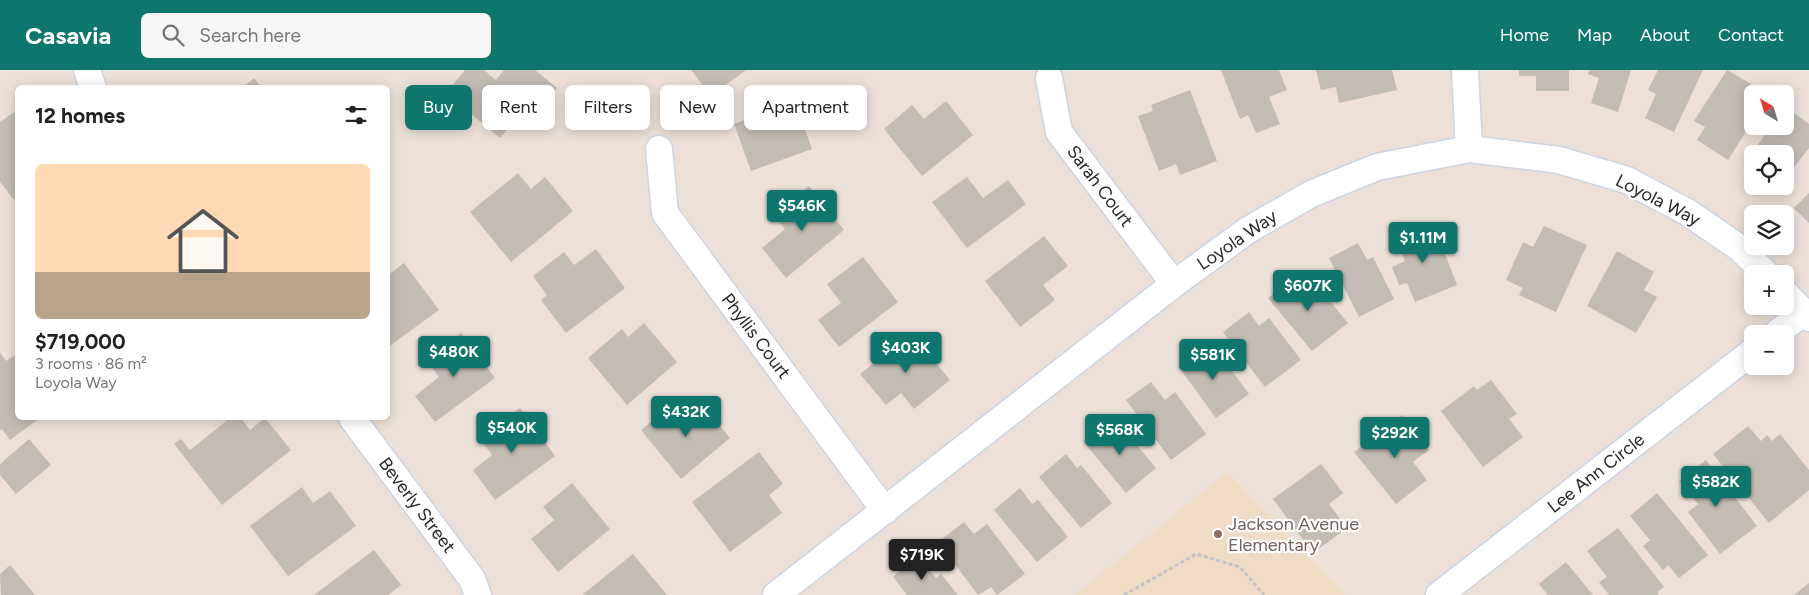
<!DOCTYPE html>
<html lang="en">
<head>
<meta charset="utf-8">
<style>
  body { margin:0; font-family:Figtree,sans-serif; background:#f6f6f6; color:#222; height:100vh; display:flex; flex-direction:column; font-size:19px; white-space:nowrap }
  * { box-sizing:border-box; margin:0 }
  p { font-size:16px; color:#767676 }
  .icon { flex:none; width:28px; height:28px; fill:none; stroke:currentColor; stroke-width:2; stroke-linecap:round; stroke-linejoin:round }
  .map { position:relative; flex:1; overflow:hidden }
  .sheet { position:absolute; left:15px; top:15px; width:375px; height:335px; display:flex; flex-direction:column; background:#fff; border-radius:8px; box-shadow:0 2px 12px #0003 }
  .sheet>* { flex:none }
  .top-card { position:absolute; left:405px; top:15px; width:475px; height:45px; display:flex; gap:10px }
  .needle { width:32px; rotate:322deg }
  .tools { position:absolute; left:1744px; top:15px; display:grid; gap:10px }
  .tools a { display:grid; place-items:center; width:50px; height:50px; border-radius:8px; background:#fff; box-shadow:0 2px 12px #0003; font-size:25px }
  .price { position:absolute; translate:-50% -42px; padding:0 11px; border-radius:5px; background:#0f766e; color:#fff; font-size:16px; line-height:32px; filter:drop-shadow(0 1px 2px #0008) }
  .price::after { content:''; position:absolute; left:50%; top:30px; width:15px; height:11px; margin-left:-8px; background:inherit; clip-path:polygon(0 0,100% 0,50% 100%) }
  .price.on { background:#222; color:#fff }
  ul { padding:0; list-style:none }
  li { display:grid; align-content:center; gap:10px; height:265px; padding:0 20px }
  li+li { border-top:1px solid #e0e0e0 }
  li span { display:grid; place-items:center; height:155px; border-radius:8px; color:#555 }
  li>.icon { margin-inline-start:auto }
  span .icon { width:90px; height:90px; fill:#fffc; stroke-width:1 }
  li b { font-size:21px }
  h2 { display:flex; justify-content:space-between; align-items:center; height:60px; padding:0 20px; font-size:21px }
  .pill { padding:0 18px; border-radius:8px; background:#fff; box-shadow:0 2px 12px #0003; font-size:18px; line-height:45px }
  .pill.on { background:#0f766e; color:#fff }
  header { display:flex; align-items:center; gap:30px; box-sizing:border-box; height:70px; padding:0 25px; background:#0f766e; color:#fff }
  header strong { font-size:24px }
  nav { display:flex; gap:28px; margin-inline-start:auto; font-size:18px }
  .search { width:350px; height:45px; background:#f6f6f6; display:flex; align-items:center; gap:12px; box-sizing:border-box; padding:0 18px; border-radius:8px; color:#767676; font-size:19px }
  .map>svg:first-child { display:block }
  .education { fill:#f0dbc5 }
  .building { fill:#c3bcb4 }
  .lines { fill:none; stroke-linecap:round; stroke-linejoin:round }
  .minor-casing { stroke:#cdd5e3; stroke-width:29 }
  .path { stroke:#c3c3c3; stroke-width:3; stroke-dasharray:4 2.5; stroke-linecap:butt }
  .minor { stroke:#fff; stroke-width:26 }
  .education-dot { fill:#8d6e63; stroke:#fff; stroke-width:2 }
  .labels { text-anchor:middle; stroke-width:4.5; stroke-linejoin:round; paint-order:stroke }
  .street-label { font-size:18px; fill:#282828; stroke:#fff }
  .education-label { font-size:18px; fill:#785e54; stroke:#fff; text-anchor:start }
</style>
</head>
<body>
<header>
<strong>Casavia</strong>
<div class="search"><svg class="icon" aria-label="search" viewBox="0 0 24 24"><circle cx="10" cy="10" r="6"/><path d="M15 15l6 6"/></svg>Search here</div>
<nav><a>Home</a><a>Map</a><a>About</a><a>Contact</a></nav>
</header>
<div class="map">
<svg width="1809" height="525" viewBox="0 0 1809 525">
  <rect width="100%" height="100%" fill="#ece0d8"/>
  <path class="education" d="M1227,402L1345,525H1075Z"/>
  <path class="building" d="M465,0H484L496,10L504,0H535L557,18L531,50L522,42L500,68L446,23Z
    M691,0H746L711,26Z
    M1221,0H1279L1287,20L1269,27L1280,54L1256,63L1248,45L1240,49Z
    M1316,0H1392L1397,20L1339,33L1336,17L1321,20Z
    M1519,0H1569V21H1536V6H1519Z
    M1589,0H1631L1618,42L1591,33L1599,8L1588,4Z
    M1658,0H1703L1674,62L1645,48L1656,24L1648,20Z
    M1727,0L1751,14L1745,24L1752,29V52L1728,90L1697,70L1705,57L1694,51Z
    M254,8L262,18H242Z
    M1190,20L1217,91L1180,105L1176,94L1159,101L1138,46L1153,41L1151,35Z
    M792,22L812,79L751,101L734,54L761,44L758,35Z
    M946,31L973,65L922,106L884,59L912,35L924,49Z
    M1786,37L1809,54V78L1785,109V84H1765L1756,77L1771,56H1785Z
    M14,42L18,47V127L14,130L0,112V52Z
    M518,103L531,119L545,107L573,141L511,192L470,142Z
    M967,107L983,128L1008,110L1026,134L967,178L932,132Z
    M809,116L844,160L786,208L762,178L785,159L773,144Z
    M1809,123V153L1794,138Z
    M1426,153L1434,173L1440,171L1457,215L1415,232L1407,213L1399,215L1392,197L1405,191L1395,166Z
    M1544,156L1587,175L1556,242L1519,225L1523,218L1506,210L1523,172L1533,177Z
    M1044,166L1068,196L1043,215L1055,230L1020,257L985,211Z
    M1358,173L1367,190L1373,187L1394,229L1359,247L1329,188Z
    M596,179L625,218L566,263L541,230L547,225L533,206L564,182L574,195Z
    M1617,181L1654,202L1644,220L1657,227L1636,263L1587,236Z
    M863,187L898,232L839,277L818,250L841,233L827,214Z
    M404,193L439,240L388,277V205Z
    M1296,206L1307,220L1315,213L1348,253L1312,281L1268,228Z
    M1249,242L1259,256L1269,248L1301,290L1265,317L1223,262Z
    M644,253L677,292L627,335L588,288L622,259L628,267Z
    M461,263L495,308L435,352L415,326L439,307L426,289Z
    M911,263L950,310L914,339L901,323L886,335L860,304Z
    M1205,276L1215,290L1221,286L1249,324L1216,348L1178,296Z
    M0,282L6,291L18,283V348H40L10,370L2,359L0,360Z
    M1491,310L1517,344L1509,349L1523,367L1483,397L1441,341L1474,316L1477,320Z
    M1151,312L1165,330L1175,322L1206,364L1171,390L1126,330Z
    M702,334L730,368L681,409L641,360L669,337L681,351Z
    M520,338L555,386L495,430L473,400L492,385L479,368Z
    M1402,345L1429,380L1413,392L1427,410L1396,434L1354,382Z
    M230,348H241L250,360L265,348L291,380L222,435L174,374L181,369L190,380Z
    M1109,350L1121,364L1125,361L1156,398L1126,423L1083,371Z
    M1748,356L1761,371L1767,365L1772,371L1780,364L1809,400V420L1769,453L1713,384Z
    M29,369L51,395L16,424L0,405V394Z
    M759,382L783,414L769,425L782,443L730,482L692,432Z
    M1066,384L1077,398L1081,395L1112,433L1081,458L1039,407Z
    M1706,390L1757,456L1720,484L1688,442L1698,434L1679,411Z
    M1321,394L1343,423L1329,434L1347,458L1313,483L1273,429Z
    M572,413L610,459L558,502L531,469L554,450L543,437Z
    M302,417L313,433L330,421L356,456L288,506L250,456Z
    M1020,418L1032,434L1038,430L1068,467L1037,492L994,440Z
    M1657,423L1708,485L1679,508L1668,495L1663,500L1643,476L1650,470L1630,446Z
    M964,452L974,464L987,454L1025,504L997,525L991,517L978,525L938,472Z
    M1618,458L1664,517L1657,522L1659,525H1609L1599,512L1607,507L1587,481Z
    M374,480L401,515L388,525H314Z
    M633,484L667,525H582Z
    M918,486L936,508L941,504L958,525H907L893,507Z
    M1566,492L1593,525H1548L1539,514Z
    M10,495L35,525H1L0,504Z
    M1809,513V525H1794Z"/>
  <g class="lines">
    <g class="minor-casing">
      <path id="minor" d="M87,0L93,18
        M1465,0L1469,79
        M1049,8L1059,62L1174,214
        M659,79L665,143L885,441
        M1785,223L1809,248
        M1776,264L1804,242
        M352,348L472,509L478,525
        M776,525L1174,214L1248,160L1311,124L1377,97L1469,79L1559,90L1627,110L1687,142L1741,179L1766,204
        M1439,525L1752,282"/>
    </g>
    <path class="path" d="M1124,525L1196,484L1240,497L1264,525"/>
    <use href="#minor" class="minor"/>
  </g>
  <circle class="education-dot" cx="1218" cy="464" r="5"/>
  <g class="labels">
    <g class="street-label">
      <text transform="translate(1100 116) rotate(53)" y="6">Sarah Court</text>
      <text transform="translate(1658 130) rotate(27)" y="6">Loyola Way</text>
      <text transform="translate(1237 170) rotate(-34)" y="6">Loyola Way</text>
      <text transform="translate(756 266) rotate(53)" y="6">Phyllis Court</text>
      <text transform="translate(1596 403) rotate(-38)" y="6">Lee Ann Circle</text>
      <text transform="translate(417 435) rotate(53)" y="6">Beverly Street</text>
    </g>
    <g class="education-label">
      <text x="1228" y="460">Jackson Avenue<tspan x="1228" dy="21">Elementary</tspan></text>
    </g>
  </g>
</svg>
<div class="tools">
<a><svg class="needle" viewBox="-14 -14 28 28"><path d="M0-13l5 13h-10z" fill="#e53935"/><path d="M0 13l5-13h-10z" fill="#767676"/></svg></a>
<a><svg class="icon" aria-label="locate" viewBox="0 0 24 24"><circle cx="12" cy="12" r="6"/><path d="M12 2v4M12 18v4M2 12h4M18 12h4"/></svg></a>
<a><svg class="icon" aria-label="layers" viewBox="0 0 24 24"><path d="M12 4l9 5-9 5-9-5zM3 14l9 5 9-5"/></svg></a>
<a>+</a>
<a>−</a>
</div>
<b class="price" style="left:802px;top:162px">$546K</b>
<b class="price" style="left:1423px;top:194px">$1.11M</b>
<b class="price" style="left:1308px;top:242px">$607K</b>
<b class="price" style="left:906px;top:304px">$403K</b>
<b class="price" style="left:454px;top:308px">$480K</b>
<b class="price" style="left:1213px;top:311px">$581K</b>
<b class="price" style="left:686px;top:368px">$432K</b>
<b class="price" style="left:512px;top:384px">$540K</b>
<b class="price" style="left:1120px;top:386px">$568K</b>
<b class="price" style="left:1395px;top:389px">$292K</b>
<b class="price" style="left:1716px;top:438px">$582K</b>
<b class="price on" style="left:922px;top:511px">$719K</b>
<div class="top-card">
<a class="pill on">Buy</a>
<a class="pill">Rent</a>
<a class="pill">Filters</a>
<a class="pill">New</a>
<a class="pill">Apartment</a>
</div>
<section class="sheet">
<h2>12 homes<svg class="icon" aria-label="filters" viewBox="0 0 24 24"><path d="M4 7h16M4 17h16"/><circle cx="9" cy="7" r="2"/><circle cx="15" cy="17" r="2"/></svg></h2>
<ul>
<li><span style="background:linear-gradient(#ffd9b3 70%,#b9a48a 0)"><svg class="icon" aria-label="home" viewBox="0 0 24 24"><path d="M3 11l9-7 9 7M6 9v11h12V9"/></svg></span><div><b>$719,000</b><p>3 rooms · 86 m²</p><p>Loyola Way</p></div></li>
</ul>
</section>
</div>
</body>
</html>
